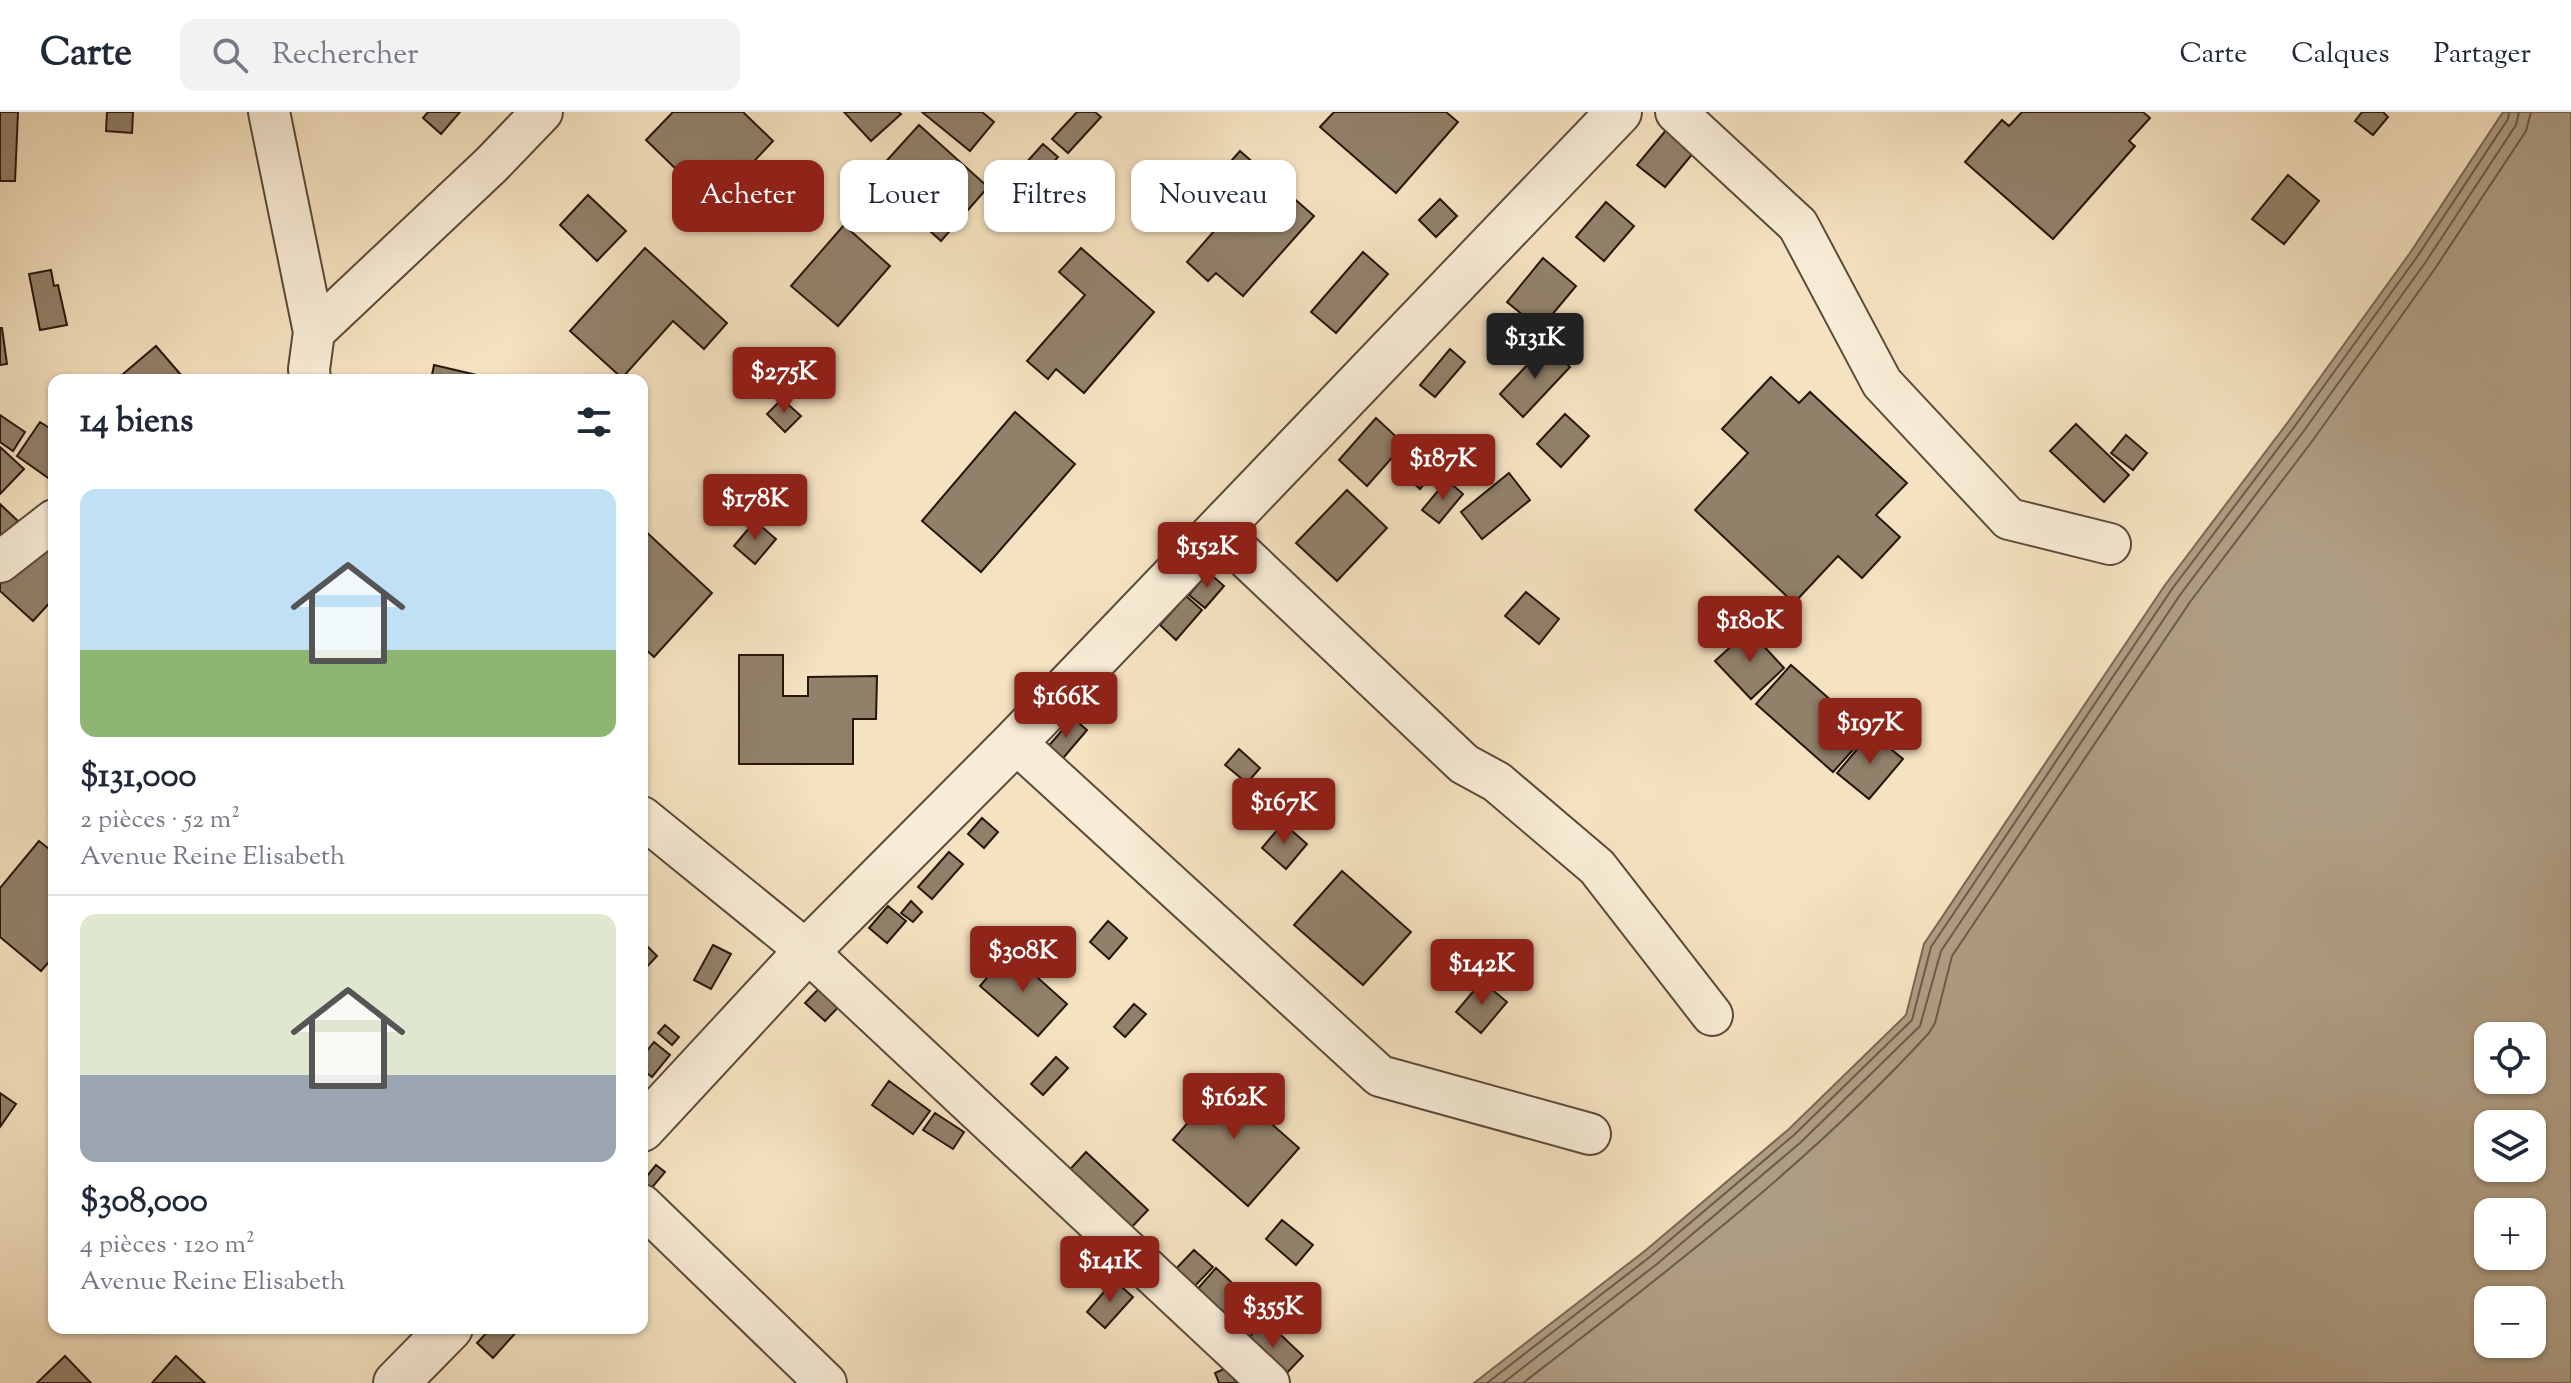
<!DOCTYPE html>
<html lang="fr">
<head>
<meta charset="utf-8">
<style>
  body { margin:0; font-family:"Sorts Mill Goudy",serif; background:#f2f2f3; color:#1f2937; height:100vh; display:flex; flex-direction:column; font-size:30px; white-space:nowrap }
  * { box-sizing:border-box; margin:0 }
  p { font-size:26px; color:#747a83 }
  .icon { flex:none; width:44px; height:44px; fill:none; stroke:currentColor; stroke-width:2; stroke-linecap:round; stroke-linejoin:round }
  .map { position:relative; flex:1; overflow:hidden }
  .panel { position:absolute; left:48px; top:262px; width:600px; height:960px; display:flex; flex-direction:column; background:#fff; border-radius:16px; box-shadow:0 2px 6px #0004 }
  .panel>* { flex:none }
  .guide { position:absolute; left:672px; top:48px; width:760px; height:72px; display:flex; gap:16px }
  .controls { position:absolute; left:2474px; top:910px; display:grid; gap:16px }
  .controls a { display:grid; place-items:center; width:72px; height:72px; border-radius:16px; background:#fff; box-shadow:0 2px 6px #0004; font-size:40px }
  .price { position:absolute; translate:-50% -68px; padding:0 18px; border-radius:8px; background:#8f2418; color:#fff; font-size:26px; line-height:52px; filter:drop-shadow(0 2px 4px #0008) }
  .price::after { content:''; position:absolute; left:50%; top:48px; width:24px; height:18px; margin-left:-12px; background:inherit; clip-path:polygon(0 0,100% 0,50% 100%) }
  .price.current { background:#222; color:#fff }
  ul { padding:0; list-style:none }
  li { display:grid; align-content:center; gap:16px; height:424px; padding:0 32px }
  li+li { border-top:2px solid #e0e1e3 }
  li span { display:grid; place-items:center; height:248px; border-radius:16px; color:#555 }
  li>.icon { margin-inline-start:auto }
  span .icon { width:144px; height:144px; fill:#fffc; stroke-width:1 }
  li b { font-size:34px }
  h2 { display:flex; justify-content:space-between; align-items:center; height:96px; padding:0 32px; font-size:34px }
  .pill { padding:0 28px; border-radius:16px; background:#fff; box-shadow:0 2px 6px #0004; font-size:28px; line-height:72px }
  .pill.current { background:#8f2418; color:#fff }
  header { display:flex; align-items:center; gap:48px; box-sizing:border-box; height:112px; padding:0 40px; background:#fff; border-bottom:2px solid #e0e1e3 }
  header strong { font-size:38px }
  nav { display:flex; gap:44px; margin-inline-start:auto; font-size:28px }
  .search { width:560px; height:72px; background:#f2f2f3; display:flex; align-items:center; gap:20px; box-sizing:border-box; padding:0 28px; border-radius:16px; color:#747a83; font-size:30px }
  .map>svg:first-child { display:block }
  .water { fill:#af9d83; stroke:#786754; stroke-width:2; fill-rule:evenodd }
  .lines { fill:none; stroke-linecap:round; stroke-linejoin:round }
  .shore { stroke:#6a5a48; stroke-width:2 }
  .building { fill:#92816a; stroke:#26170d; stroke-width:2 }
  .minor-casing { stroke:#5a4a3a; stroke-width:44 }
  .tertiary-casing { stroke:#5a4a3a; stroke-width:48 }
  .minor { stroke:#f8ecd6; stroke-width:40 }
  .tertiary { stroke:#f8ecd6; stroke-width:44 }
</style>
</head>
<body>
<header>
<strong>Carte</strong>
<div class="search"><svg class="icon" aria-label="search" viewBox="0 0 24 24"><circle cx="10" cy="10" r="6"/><path d="M15 15l6 6"/></svg>Rechercher</div>
<nav><a>Carte</a><a>Calques</a><a>Partager</a></nav>
</header>
<div class="map">
<svg width="2571" height="1271" viewBox="0 0 2571 1271">
  <rect width="100%" height="100%" fill="#f5e2c0"/>
  <filter id="stains"><feTurbulence type="fractalNoise" baseFrequency=".0025" numOctaves="4"/><feColorMatrix values="0 0 0 0 .2 0 0 0 0 .09 0 0 0 0 .02 0 0 0 .5 -.17"/></filter>
  <radialGradient id="worn" r=".72"><stop offset=".6" stop-color="#630" stop-opacity="0"/><stop offset="1" stop-color="#630" stop-opacity=".3"/></radialGradient>
  <path class="water" d="M2503,0H2571V1271H1474L1646,1138L1789,1017L1906,903L1924,832L2165,473L2288,310L2410,141ZM2488,924H2532V968H2488ZM2488,1012H2532V1056H2488ZM2488,1100H2532V1144H2488ZM2488,1188H2532V1232H2488Z"/>
  <g class="lines">
    <path class="shore" d="M1487,1271L1651,1144L1794,1023L1912,908L1931,835L2172,477L2295,314L2417,145L2508,7L2509,0
      M1503,1271L1657,1152L1800,1031L1920,914L1941,839L2180,483L2303,320L2425,151L2516,13L2519,0
      M1523,1271C1664,1162 1808,1053 1929,921L1935,911L1952,844L2190,490L2313,328L2434,158L2526,19L2531,0"/>
  </g>
  <path class="building" d="M0,0H18L15,69H0Z
    M107,0H133L132,21L106,19Z
    M428,0H460L441,22L423,6Z
    M673,0H743L773,29L713,93L646,28Z
    M844,0H898L901,2L871,29Z
    M922,0H982L994,10L970,39Z
    M1077,0H1095L1101,5L1068,41L1052,27Z
    M1334,0H1446L1458,10L1396,81L1320,15Z
    M2022,0H2143L2150,6L2129,29L2135,34L2053,127L1965,50L2002,8L2009,14Z
    M2362,0H2383L2388,5L2373,23L2355,9Z
    M919,13L988,75L941,129L871,66Z
    M1667,17L1694,40L1665,75L1637,53Z
    M1043,32L1058,45L1032,74L1017,61Z
    M1240,39L1314,104L1243,184L1216,161L1208,169L1187,150L1243,86L1218,64Z
    M2288,63L2319,89L2284,132L2252,107Z
    M588,83L626,119L597,149L560,113Z
    M1440,87L1457,104L1436,125L1419,108Z
    M1606,90L1634,114L1604,149L1576,125Z
    M844,113L890,154L838,214L791,174Z
    M645,136L727,211L704,237L673,209L622,266L570,219Z
    M1081,136L1154,200L1084,281L1056,257L1048,267L1027,249L1085,183L1059,160Z
    M1363,140L1388,162L1336,221L1311,200Z
    M1543,146L1576,174L1540,217L1507,190Z
    M51,158L54,174L58,173L67,213L40,218L29,162Z
    M0,216H2L7,252L0,253Z
    M1546,233L1570,255L1523,305L1500,282Z
    M156,234L181,263L175,268H116Z
    M1450,237L1465,250L1435,285L1420,273Z
    M434,253L498,268H431Z
    M1771,265L1799,291L1810,280L1907,371L1876,403L1900,425L1862,466L1838,444L1794,491L1695,398L1748,341L1722,317Z
    M782,287L801,304L785,320L767,302Z
    M1015,300L1075,352L981,460L922,409Z
    M1565,302L1589,324L1561,355L1537,332Z
    M0,303L25,320L13,339L0,330Z
    M1376,306L1404,332L1367,374L1339,348Z
    M40,310L54,319V370L17,344Z
    M2076,312L2129,363L2104,390L2050,339Z
    M2126,323L2147,341L2133,358L2111,341Z
    M0,335L24,357L0,382Z
    M1423,340L1439,354L1420,377L1404,363Z
    M1509,361L1530,388L1482,427L1461,400Z
    M1447,368L1463,382L1439,411L1422,398Z
    M1347,378L1387,416L1337,469L1296,431Z
    M0,392L18,409L0,428Z
    M755,409L776,427L755,452L734,434Z
    M642,416L712,481L654,545L642,534Z
    M45,424L54,432V486L33,509L0,479V472Z
    M1208,460L1224,474L1205,496L1189,483Z
    M1526,480L1559,507L1539,532L1505,504Z
    M1186,484L1202,498L1176,528L1160,513Z
    M1749,518L1784,556L1751,587L1715,549Z
    M739,543H783V584H808V565L877,564L876,607H853V652H739Z
    M1791,553L1868,621L1833,660L1756,592Z
    M1073,606L1087,618L1059,651L1045,638Z
    M1871,621L1903,647L1869,687L1837,661Z
    M1239,637L1260,656L1247,671L1225,653Z
    M982,706L998,720L984,736L968,722Z
    M1283,711L1307,732L1286,757L1262,736Z
    M39,729L54,741V844L41,859L0,825V776Z
    M949,740L963,752L932,787L918,775Z
    M1342,759L1411,820L1363,873L1294,813Z
    M911,789L922,800L913,810L901,801Z
    M888,794L906,809L887,831L869,816Z
    M1108,809L1127,826L1109,847L1090,830Z
    M642,829L657,844L642,860Z
    M713,833L731,842L711,877L694,868Z
    M1009,840L1067,892L1038,924L980,874Z
    M830,865L850,883L825,909L805,891Z
    M1482,869L1507,890L1481,921L1456,900Z
    M1134,892L1146,902L1125,925L1114,915Z
    M665,913L679,925L672,933L658,921Z
    M654,930L670,943L652,965L642,957V945Z
    M1056,945L1068,956L1043,983L1031,972Z
    M1201,965L1216,978L1224,970L1299,1036L1248,1094L1173,1028L1202,994L1186,981Z
    M889,969L930,999L913,1022L872,993Z
    M0,981L16,992L0,1015Z
    M935,1001L964,1020L953,1037L923,1018Z
    M1086,1040L1148,1098L1126,1121L1064,1064Z
    M656,1053L665,1060L645,1084L642,1082V1070Z
    M1282,1108L1313,1133L1296,1153L1266,1127Z
    M1194,1138L1213,1155L1189,1180L1170,1163Z
    M1216,1156L1257,1194L1234,1218L1194,1181Z
    M1114,1168L1133,1185L1105,1216L1087,1200Z
    M1265,1208L1303,1244L1280,1268L1243,1232Z
    M491,1216H520L493,1246L477,1231Z
    M65,1244L91,1271H37Z
    M176,1244L205,1271H152Z
    M1228,1255L1236,1271H1219L1215,1261Z"/>
  <g class="lines">
    <g class="minor-casing">
      <path id="minor" d="M269,0L314,220L309,257L310,268
        M1676,0L1798,113L1882,271L2009,407L2110,432
        M314,220L491,53L542,0
        M1218,419L1464,652L1497,670L1597,755L1712,903
        M0,450L54,408
        M1015,630L1380,964L1590,1022
        M642,705L807,839L1269,1271
        M642,1093L826,1271"/>
    </g>
    <g class="tertiary-casing">
      <path id="tertiary" d="M642,1017L807,839L1015,630L1619,0
        M396,1271L450,1216"/>
    </g>
    <use href="#minor" class="minor"/>
    <use href="#tertiary" class="tertiary"/>
  </g>
  <rect width="100%" height="100%" filter="url(#stains)"/>
  <rect width="100%" height="100%" fill="url(#worn)"/>
</svg>
<div class="controls">
<a><svg class="icon" aria-label="locate" viewBox="0 0 24 24"><circle cx="12" cy="12" r="6"/><path d="M12 2v4M12 18v4M2 12h4M18 12h4"/></svg></a>
<a><svg class="icon" aria-label="layers" viewBox="0 0 24 24"><path d="M12 4l9 5-9 5-9-5zM3 14l9 5 9-5"/></svg></a>
<a>+</a>
<a>−</a>
</div>
<b class="price current" style="left:1535px;top:269px">$131K</b>
<b class="price" style="left:784px;top:303px">$275K</b>
<b class="price" style="left:1443px;top:390px">$187K</b>
<b class="price" style="left:755px;top:430px">$178K</b>
<b class="price" style="left:1207px;top:478px">$152K</b>
<b class="price" style="left:1750px;top:552px">$180K</b>
<b class="price" style="left:1066px;top:628px">$166K</b>
<b class="price" style="left:1870px;top:654px">$197K</b>
<b class="price" style="left:1284px;top:734px">$167K</b>
<b class="price" style="left:1023px;top:882px">$308K</b>
<b class="price" style="left:1482px;top:895px">$142K</b>
<b class="price" style="left:1234px;top:1029px">$162K</b>
<b class="price" style="left:1110px;top:1192px">$141K</b>
<b class="price" style="left:1273px;top:1238px">$355K</b>
<div class="guide">
<a class="pill current">Acheter</a>
<a class="pill">Louer</a>
<a class="pill">Filtres</a>
<a class="pill">Nouveau</a>
</div>
<section class="panel">
<h2>14 biens<svg class="icon" aria-label="filters" viewBox="0 0 24 24"><path d="M4 7h16M4 17h16"/><circle cx="9" cy="7" r="2"/><circle cx="15" cy="17" r="2"/></svg></h2>
<ul>
<li><span style="background:linear-gradient(#bfe0f5 65%,#8fb573 0)"><svg class="icon" aria-label="home" viewBox="0 0 24 24"><path d="M3 11l9-7 9 7M6 9v11h12V9"/></svg></span><div><b>$131,000</b><p>2 pièces · 52 m²</p><p>Avenue Reine Elisabeth</p></div></li>
<li><span style="background:linear-gradient(#dfe7d0 65%,#9aa5b1 0)"><svg class="icon" aria-label="home" viewBox="0 0 24 24"><path d="M3 11l9-7 9 7M6 9v11h12V9"/></svg></span><div><b>$308,000</b><p>4 pièces · 120 m²</p><p>Avenue Reine Elisabeth</p></div></li>
</ul>
</section>
</div>
</body>
</html>
